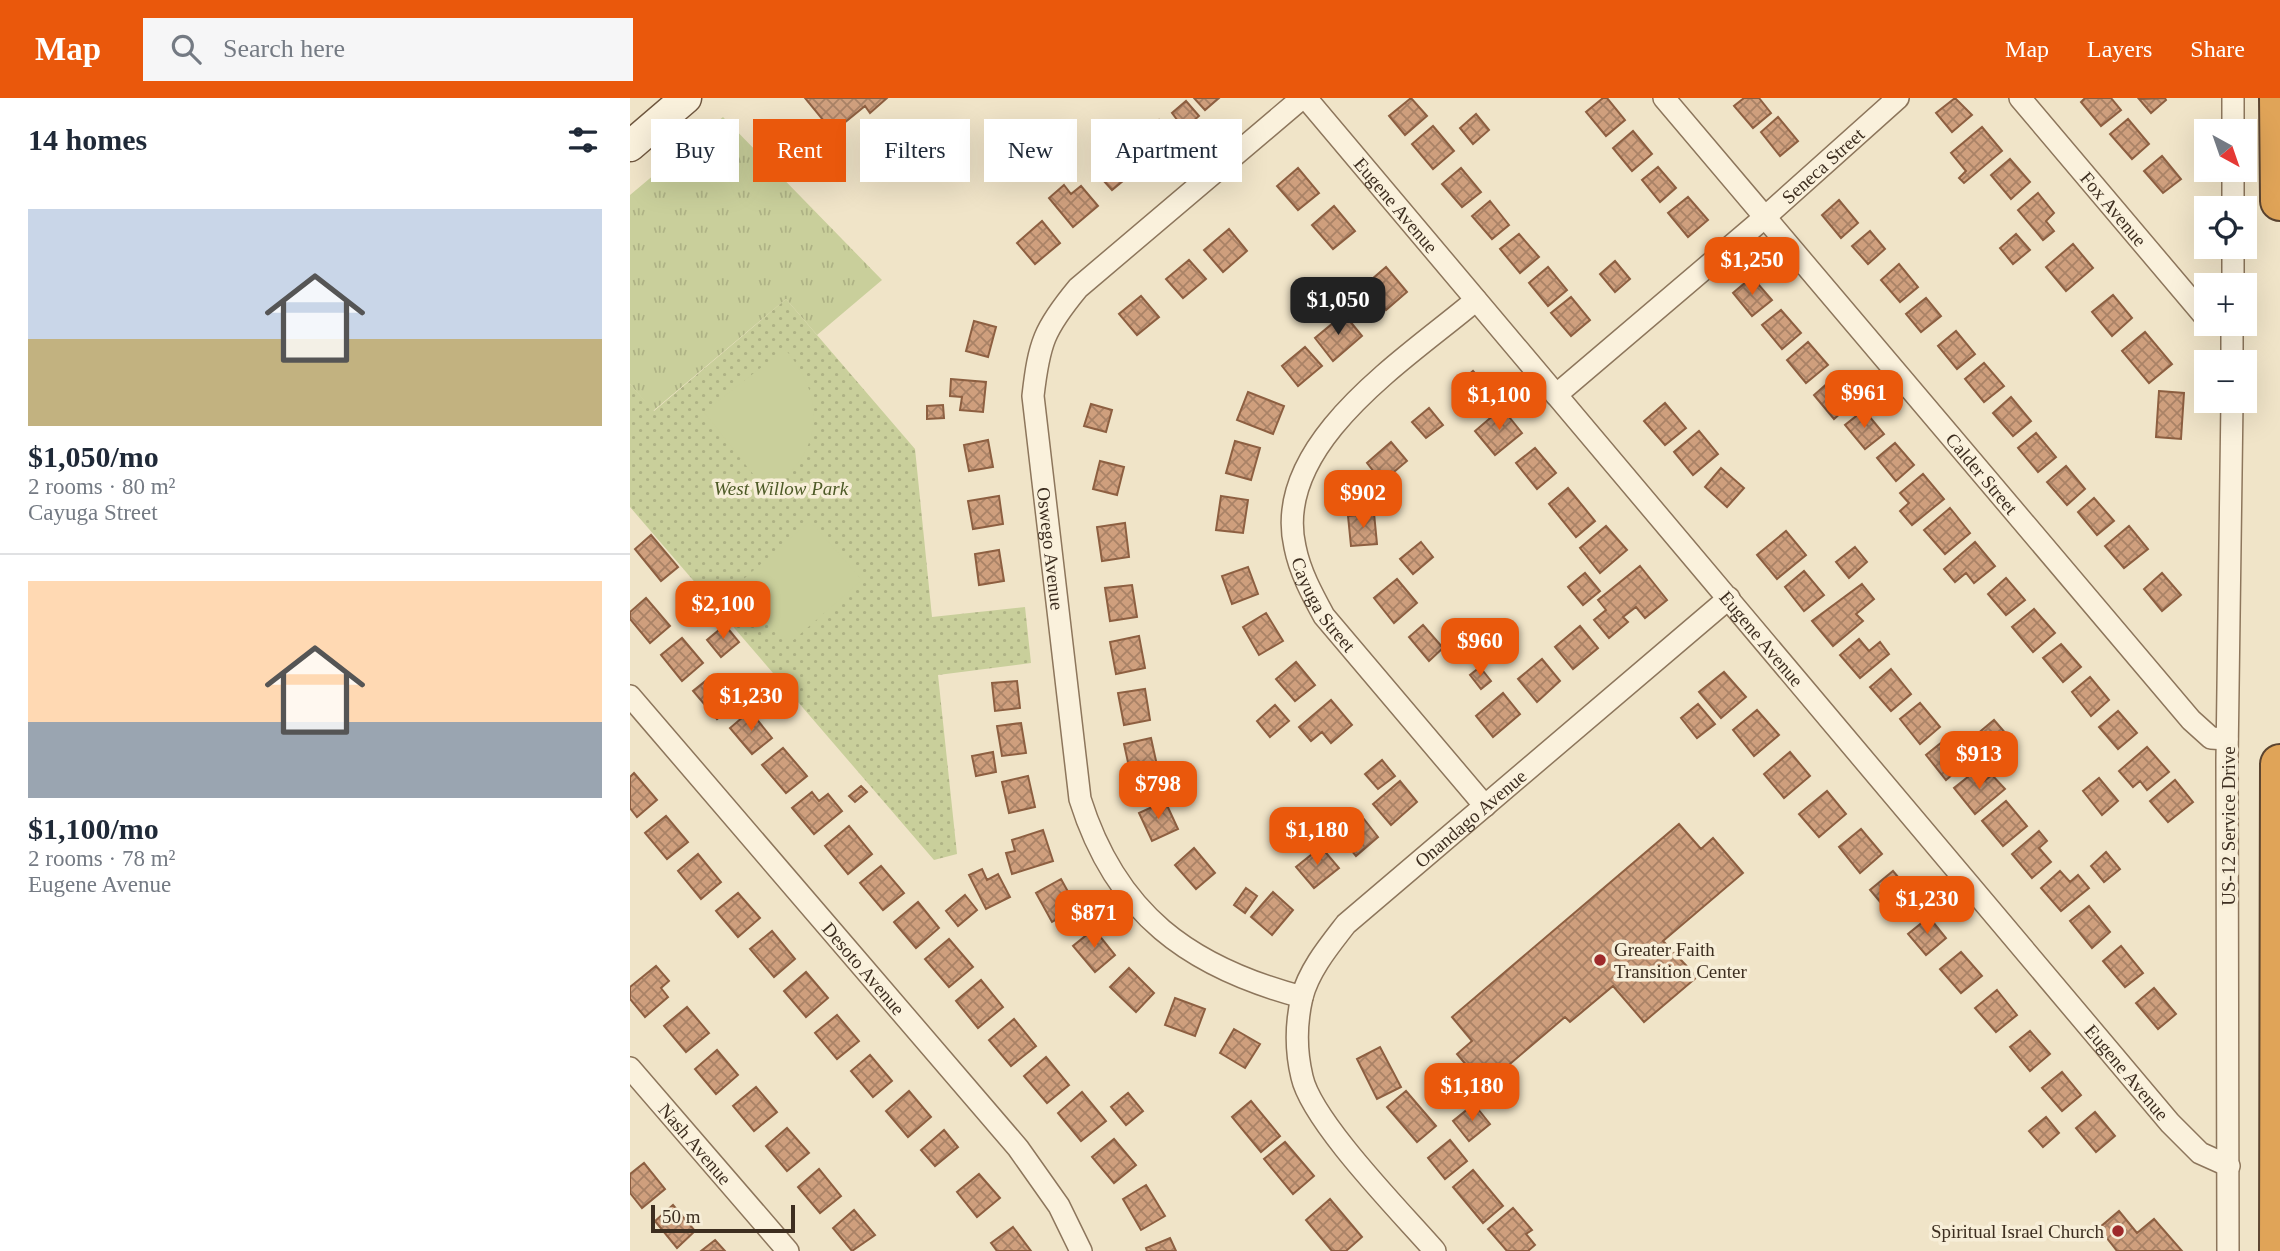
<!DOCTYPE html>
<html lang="en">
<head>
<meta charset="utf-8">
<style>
  body { margin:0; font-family:"Times New Roman",serif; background:#f6f6f7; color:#1f2937; height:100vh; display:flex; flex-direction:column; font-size:26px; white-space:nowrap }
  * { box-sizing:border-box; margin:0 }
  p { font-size:23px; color:#747a83 }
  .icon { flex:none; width:38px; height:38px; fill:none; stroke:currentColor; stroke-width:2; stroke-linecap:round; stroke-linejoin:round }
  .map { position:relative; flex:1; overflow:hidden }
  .drawer { display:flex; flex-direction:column; background:#fff; width:630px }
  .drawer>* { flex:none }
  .banner { position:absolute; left:21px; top:21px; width:665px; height:63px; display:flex; gap:14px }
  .needle { width:46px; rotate:140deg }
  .buttons { position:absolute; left:1564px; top:21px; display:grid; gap:14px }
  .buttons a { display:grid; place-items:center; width:63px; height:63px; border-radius:0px; background:#fff; box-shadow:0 7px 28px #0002; font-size:35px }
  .scale { position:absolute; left:21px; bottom:18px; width:144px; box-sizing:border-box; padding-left:7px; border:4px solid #3d2e20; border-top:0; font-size:19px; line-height:24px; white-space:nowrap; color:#3d2e20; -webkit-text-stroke:5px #f7eed8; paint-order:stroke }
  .price { position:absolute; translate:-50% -60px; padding:0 16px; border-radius:14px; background:#ea580c; color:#fff; font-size:23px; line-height:46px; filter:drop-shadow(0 2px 4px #0008) }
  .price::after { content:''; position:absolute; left:50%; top:42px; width:21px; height:16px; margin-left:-10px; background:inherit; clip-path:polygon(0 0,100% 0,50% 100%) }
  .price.on { background:#222; color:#fff }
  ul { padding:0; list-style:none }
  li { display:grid; align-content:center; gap:14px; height:371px; padding:0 28px }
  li+li { border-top:2px solid #e0e1e3 }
  li span { display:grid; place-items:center; height:217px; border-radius:0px; color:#555 }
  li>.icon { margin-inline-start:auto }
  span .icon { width:126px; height:126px; fill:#fffc; stroke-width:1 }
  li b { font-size:30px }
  h2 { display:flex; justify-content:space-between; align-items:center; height:84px; padding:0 28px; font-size:30px }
  .tag { padding:0 24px; border-radius:0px; background:#fff; box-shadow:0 7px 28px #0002; font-size:24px; line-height:63px }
  .tag.on { background:#ea580c; color:#fff }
  header { display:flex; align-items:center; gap:42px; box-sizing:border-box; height:98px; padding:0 35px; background:#ea580c; color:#fff }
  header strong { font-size:33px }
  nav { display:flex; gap:38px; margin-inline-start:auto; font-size:24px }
  .search { width:490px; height:63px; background:#f6f6f7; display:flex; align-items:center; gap:18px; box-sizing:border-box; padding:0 24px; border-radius:0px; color:#747a83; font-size:26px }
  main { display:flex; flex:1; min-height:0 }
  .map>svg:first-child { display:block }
  .grass { fill:url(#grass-tufts) }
  .park { fill:url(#park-dots) }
  .garden { fill:#c9cf9b }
  .building { fill:url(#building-cross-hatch); stroke:#8d5f41; stroke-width:2 }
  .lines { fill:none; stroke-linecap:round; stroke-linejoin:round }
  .street-casing { stroke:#8d765c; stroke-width:24 }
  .secondary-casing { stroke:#6f573f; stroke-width:33 }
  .highway-casing { stroke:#5b4430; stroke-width:42 }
  .street { stroke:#faf1dc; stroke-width:21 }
  .secondary { stroke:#faf1dc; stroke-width:30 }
  .highway { stroke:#e0a458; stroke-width:38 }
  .poi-dot { fill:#9e2a2b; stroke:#f7eed8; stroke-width:2.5 }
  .labels { text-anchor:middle; stroke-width:7; stroke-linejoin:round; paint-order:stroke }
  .street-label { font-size:19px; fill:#3d2e20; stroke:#f7eed8 }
  .park-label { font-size:19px; font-style:italic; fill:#4d5a26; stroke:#f7eed8 }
  .poi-label { font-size:19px; fill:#3d2e20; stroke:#f7eed8; text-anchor:start }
</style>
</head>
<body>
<header>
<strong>Map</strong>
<div class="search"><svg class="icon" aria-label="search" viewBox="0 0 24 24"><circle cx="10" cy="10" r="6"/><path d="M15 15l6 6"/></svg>Search here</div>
<nav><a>Map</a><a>Layers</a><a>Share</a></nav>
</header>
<main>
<section class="drawer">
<h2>14 homes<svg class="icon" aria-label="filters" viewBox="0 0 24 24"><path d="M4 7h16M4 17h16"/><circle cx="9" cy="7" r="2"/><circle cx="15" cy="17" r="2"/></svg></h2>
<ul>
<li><span style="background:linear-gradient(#c9d6e8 60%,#c2b280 0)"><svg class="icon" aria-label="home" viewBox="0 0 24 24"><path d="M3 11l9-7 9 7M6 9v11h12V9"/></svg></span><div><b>$1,050/mo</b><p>2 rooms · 80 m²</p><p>Cayuga Street</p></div></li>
<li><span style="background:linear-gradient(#ffd9b3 65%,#9aa5b1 0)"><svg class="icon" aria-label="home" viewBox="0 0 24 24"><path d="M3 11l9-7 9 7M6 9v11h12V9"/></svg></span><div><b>$1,100/mo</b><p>2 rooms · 78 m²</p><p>Eugene Avenue</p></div></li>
</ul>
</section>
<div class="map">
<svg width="1650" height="1153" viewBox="0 0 1650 1153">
  <defs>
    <pattern id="grass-tufts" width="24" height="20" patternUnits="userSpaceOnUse" patternTransform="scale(1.75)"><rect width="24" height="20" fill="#c9cf9b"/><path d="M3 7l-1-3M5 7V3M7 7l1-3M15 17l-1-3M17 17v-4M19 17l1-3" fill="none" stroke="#aeb285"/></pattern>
    <pattern id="park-dots" width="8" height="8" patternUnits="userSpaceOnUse" patternTransform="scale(1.75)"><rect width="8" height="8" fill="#c9cf9b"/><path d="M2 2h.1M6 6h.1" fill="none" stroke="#aeb285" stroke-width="1.8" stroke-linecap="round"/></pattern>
    <pattern id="building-cross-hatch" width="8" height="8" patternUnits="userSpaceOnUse" patternTransform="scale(1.75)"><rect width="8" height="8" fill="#cf9f7d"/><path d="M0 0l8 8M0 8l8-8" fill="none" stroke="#a98266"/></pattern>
  </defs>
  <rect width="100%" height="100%" fill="#f0e4c8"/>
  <path class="grass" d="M93,19L252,182L187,237L156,201L23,313L0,286V97Z"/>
  <path class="park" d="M156,201L285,351L302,519L395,509L401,565L308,577L327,756L304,762L0,409V286L24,313Z"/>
  <path class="garden" d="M155,251C199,303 192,355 138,395L74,314Z
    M180,423L232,482L160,545L108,486Z"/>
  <path class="building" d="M175,0H257L240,15L235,8L203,34Z
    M564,0H589L575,12Z
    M781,0L797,18L775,37L759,18Z
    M973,0H977L995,22L976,38L956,14Z
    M1114,0H1129L1141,15L1123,30L1104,8Z
    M1325,0L1342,17L1322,34L1306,15Z
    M1455,0H1481L1491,12L1471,28L1451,4Z
    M1535,0L1536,2L1521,15L1509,1Z
    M556,3L569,18L554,31L542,15Z
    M846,16L859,32L843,46L830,30Z
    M1148,19L1168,43L1150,58L1131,34Z
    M1498,21L1519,46L1502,61L1480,36Z
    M529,22L547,43L522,64L505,42Z
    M803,28L824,53L803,71L782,46Z
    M1352,29L1372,53L1334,85L1329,80L1336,73L1321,55Z
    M1003,33L1022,56L1002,73L983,50Z
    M490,52L506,72L482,92L465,73Z
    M1532,58L1551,81L1533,95L1514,73Z
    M1380,61L1400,84L1381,101L1361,77Z
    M1028,69L1046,90L1030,104L1012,82Z
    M668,70L689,95L668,112L647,88Z
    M831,70L851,94L832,109L812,86Z
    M434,87L441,96L451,88L468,108L443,129L419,100Z
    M1408,95L1424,115L1416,123L1424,133L1413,142L1388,112Z
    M1058,99L1078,122L1058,139L1038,115Z
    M1209,102L1228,125L1211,140L1192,117Z
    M860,103L879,127L862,141L842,118Z
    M704,108L725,133L703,151L682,127Z
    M412,123L430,145L405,166L387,145Z
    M599,131L617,153L593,174L574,152Z
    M1240,133L1255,151L1238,166L1222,148Z
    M889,136L909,159L890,175L870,151Z
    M1386,136L1400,152L1383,166L1370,150Z
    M1443,146L1463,170L1436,193L1416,169Z
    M559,162L576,181L553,200L536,181Z
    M985,163L1000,181L985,194L970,176Z
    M1269,166L1288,189L1270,204L1251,182Z
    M756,169L777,194L756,212L735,187Z
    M918,169L937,192L918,208L899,185Z
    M1122,179L1142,202L1122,218L1103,195Z
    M1483,197L1502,220L1482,238L1462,214Z
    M511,198L529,219L507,237L489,216Z
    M941,199L960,222L941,238L921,215Z
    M1296,200L1311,218L1291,234L1276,216Z
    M1151,212L1171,235L1152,251L1132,227Z
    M714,216L732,238L703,263L685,240Z
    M344,223L366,229L358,259L336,253Z
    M1326,233L1345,256L1327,271L1308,248Z
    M1515,234L1542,266L1519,285L1492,253Z
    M1178,244L1198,267L1176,285L1157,262Z
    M675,249L692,268L668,288L652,268Z
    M1354,265L1374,288L1354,304L1335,281Z
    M843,273L864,297L843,314L823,290Z
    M1208,276L1228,300L1204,321L1184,297Z
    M321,281L356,284L353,314L330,312L332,299L320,298Z
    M1529,293L1554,295L1551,341L1526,339Z
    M618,294L654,308L643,336L607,322Z
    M1381,299L1401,323L1383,338L1363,315Z
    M1035,305L1056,330L1035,347L1014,323Z
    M461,306L482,312L476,334L454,328Z
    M313,307L314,320L297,321V308Z
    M799,310L813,327L796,340L782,324Z
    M872,310L892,335L865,357L845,333Z
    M1234,312L1254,336L1235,351L1215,327Z
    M1069,333L1088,356L1063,377L1044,354Z
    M1406,335L1426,359L1408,374L1388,350Z
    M358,342L363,369L339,373L334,347Z
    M605,343L630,350L621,382L596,375Z
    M761,344L777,363L752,384L737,365Z
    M1265,345L1284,367L1266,383L1247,360Z
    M905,350L926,375L907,391L886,365Z
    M470,363L494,369L487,397L463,391Z
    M1436,368L1455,391L1437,407L1417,384Z
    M1091,370L1114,390L1097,409L1075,389Z
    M1293,376L1314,401L1282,427L1270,413L1279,405L1270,395Z
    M938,390L965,423L946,439L919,406Z
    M369,398L373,426L343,431L338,403Z
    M591,398L618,402L613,435L586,432Z
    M1464,400L1484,423L1467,437L1448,414Z
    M1320,410L1340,435L1315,456L1294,432Z
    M744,415L747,446L721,448L718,418Z
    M495,425L499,459L472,463L467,429Z
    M976,428L997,452L970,475L950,450Z
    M1499,428L1518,451L1494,470L1475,448Z
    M1156,433L1176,457L1147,481L1127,457Z
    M21,437L48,469L31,483L5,451Z
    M791,444L803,459L783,476L770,461Z
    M1345,444L1365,468L1344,485L1336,475L1325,484L1314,471Z
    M1225,449L1237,464L1219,480L1206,464Z
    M369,452L374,483L349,487L345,456Z
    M1010,468L1037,502L1015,520L1006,509L993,519L998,524L979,540L964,522L976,512L968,502Z
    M618,469L628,496L602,506L592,478Z
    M1174,473L1194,497L1174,513L1155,489Z
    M955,475L970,493L953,507L938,489Z
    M1532,475L1551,497L1532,513L1514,491Z
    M1376,480L1395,502L1376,517L1358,496Z
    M767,481L787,505L764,525L744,500Z
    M1232,486L1244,501L1226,516L1233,523L1203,548L1182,523Z
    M502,487L507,519L480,523L475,490Z
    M16,500L40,528L20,545L0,521V514Z
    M1404,511L1425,535L1403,554L1382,529Z
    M636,515L653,543L629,557L613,529Z
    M95,527L109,544L91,559L77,542Z
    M793,527L813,550L799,563L779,539Z
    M950,528L968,550L943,571L925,549Z
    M509,538L515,570L486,576L480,544Z
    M52,540L73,565L52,583L31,557Z
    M1229,541L1239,553L1250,544L1259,556L1230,580L1210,557Z
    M1431,546L1451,569L1433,584L1413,560Z
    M912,561L930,583L907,604L888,581Z
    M666,564L685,587L665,603L646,581Z
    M850,569L861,583L851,591L840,577Z
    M1261,571L1281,596L1261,613L1240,589Z
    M1094,574L1116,599L1091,620L1069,594Z
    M83,577L107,605L87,621L63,593Z
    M1460,579L1479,602L1461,618L1442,594Z
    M387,583L390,610L365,613L362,585Z
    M515,591L520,622L494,627L488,595Z
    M873,595L890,616L863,639L846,618Z
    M701,602L722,627L701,645L692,634L681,643L669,629Z
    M1290,605L1310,629L1290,646L1270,621Z
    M1068,606L1085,626L1067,640L1051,620Z
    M645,607L659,623L640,639L627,623Z
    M1127,612L1149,637L1124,658L1103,632Z
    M120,613L142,640L122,656L100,630Z
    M1488,613L1507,635L1488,651L1469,629Z
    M1364,622L1377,637L1360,651L1347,636Z
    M391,625L396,655L372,658L367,628Z
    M521,640L528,672L501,678L494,646Z
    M1317,640L1337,664L1316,682L1296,657Z
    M1517,649L1539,674L1517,692L1510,683L1503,689L1489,673Z
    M153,650L177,678L156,695L132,667Z
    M363,654L366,674L346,678L342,658Z
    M1160,654L1180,678L1154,700L1134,676Z
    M752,662L765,678L748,691L735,676Z
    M1344,674L1353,684L1362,677L1375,691L1345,716L1324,690Z
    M4,675L27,702L7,719L0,710V679Z
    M398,678L405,709L379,715L372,684Z
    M1469,680L1488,703L1472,717L1453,693Z
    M1545,682L1563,704L1538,724L1520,703Z
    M770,683L787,704L761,727L743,706Z
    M231,688L237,694L225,704L219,698Z
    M1197,693L1216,716L1189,739L1169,716Z
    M182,694L189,703L198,696L212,713L184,736L162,710Z
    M535,703L548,731L522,743L509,715Z
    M1376,703L1397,728L1373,748L1352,723Z
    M730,716L748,739L726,758L707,735Z
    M36,718L58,744L37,761L15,735Z
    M1049,726L1071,751L1083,740L1113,775L1033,843L1067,879L1014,924L983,888L940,924L935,919L854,988L827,956L842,943L822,919Z
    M219,728L242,756L218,776L195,748Z
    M1231,731L1252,756L1230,775L1209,749Z
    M413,732L423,763L382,776L376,755L385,753L382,742Z
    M1409,733L1417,743L1409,750L1421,764L1402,780L1382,756Z
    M691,749L709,770L684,790L666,769Z
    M564,750L585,775L566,791L545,767Z
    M1476,754L1490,771L1474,784L1461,768Z
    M68,756L91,784L71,801L48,773Z
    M251,768L274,795L253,812L230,785Z
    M352,771L357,782L368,776L380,799L356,811L339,777Z
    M1263,773L1285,799L1262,818L1240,792Z
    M1430,773L1440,784L1448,777L1459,790L1431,813L1411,790Z
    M431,781L447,810L422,824L406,795Z
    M616,790L627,798L615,815L604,807Z
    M643,794L663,812L642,837L621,819Z
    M108,795L130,820L108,839L86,813Z
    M335,797L347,812L328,828L316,813Z
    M288,804L309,830L286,850L264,824Z
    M1459,808L1480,834L1462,850L1440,823Z
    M1299,819L1316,840L1296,857L1278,836Z
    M464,831L485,857L465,874L443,848Z
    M142,833L165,861L144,879L120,851Z
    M319,841L343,869L319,889L295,861Z
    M1491,848L1513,875L1495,889L1473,863Z
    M1331,854L1352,878L1331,895L1310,871Z
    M26,868L39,883L31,890L38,899L15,919L0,901V889Z
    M499,870L524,895L506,914L480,889Z
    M176,874L198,900L176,919L154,893Z
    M351,882L373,909L348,930L326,903Z
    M1524,890L1546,916L1528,931L1506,905Z
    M1367,892L1387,917L1366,934L1345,910Z
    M545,900L575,911L565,938L535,927Z
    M57,909L79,935L56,954L34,928Z
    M207,917L229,943L207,961L185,935Z
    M384,921L406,948L381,968L359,942Z
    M604,931L630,946L615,970L590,955Z
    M1400,933L1420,956L1400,973L1380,949Z
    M750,949L771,989L747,1001L727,961Z
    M87,952L108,977L86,996L65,971Z
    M240,957L262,983L243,999L221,973Z
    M416,959L439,987L417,1005L394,978Z
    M1432,974L1451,997L1432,1013L1412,990Z
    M126,989L147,1014L124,1033L103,1008Z
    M279,993L301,1019L278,1039L256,1013Z
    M776,993L806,1028L787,1044L757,1009Z
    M452,994L476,1023L451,1043L428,1015Z
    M498,995L513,1013L496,1027L481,1009Z
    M621,1003L650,1038L631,1054L602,1019Z
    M844,1006L860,1026L839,1043L823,1023Z
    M1465,1014L1485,1038L1466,1054L1446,1030Z
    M1416,1019L1429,1035L1413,1049L1399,1033Z
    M157,1030L179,1055L157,1073L136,1048Z
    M314,1032L328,1049L305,1068L291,1052Z
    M484,1041L506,1067L484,1085L462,1059Z
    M820,1042L837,1063L815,1081L798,1060Z
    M655,1044L684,1078L663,1096L634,1061Z
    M14,1065L35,1091L12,1110L0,1095V1076Z
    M189,1071L211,1098L190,1115L168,1089Z
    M843,1072L873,1108L853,1125L823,1089Z
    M349,1076L370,1100L347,1119L327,1094Z
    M516,1087L535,1118L511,1132L493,1101Z
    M700,1101L732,1139L716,1153H702L676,1122Z
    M43,1107L65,1133L47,1150L25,1123Z
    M883,1110L902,1132L896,1136L905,1147L898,1153H877L858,1131Z
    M224,1112L245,1137L222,1153L203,1130Z
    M1489,1113L1507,1135L1524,1121L1552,1153H1487L1469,1130Z
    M383,1129L401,1153H367L361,1145Z
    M540,1140L546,1153H517L516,1150Z
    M85,1142L95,1153H71Z"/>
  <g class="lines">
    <g class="street-casing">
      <g id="street">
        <path id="s1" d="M672,0L448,190C414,231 409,245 403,298L450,701C486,816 559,869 672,899"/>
        <path id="s2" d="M676,0L1540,1025L1570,1055L1599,1068"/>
        <path id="s3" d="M1034,0L1561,622L1581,640L1597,641"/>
        <path id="s4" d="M1390,0L1577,221"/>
        <path d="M1603,0V33"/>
        <path d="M1603,110V72"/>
        <path d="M1603,187V149"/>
        <path id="s5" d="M846,202C778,260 641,345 665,449C670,474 682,496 694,518L855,708"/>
        <path d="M1602,264V226"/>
        <path id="s6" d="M926,297L1134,120L1268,0"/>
        <path id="s7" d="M0,598L388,1050L429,1108L451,1153"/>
        <path id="s8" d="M0,970L158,1153"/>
        <path id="s9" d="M805,1153C772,1115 682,1024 672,979C666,954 666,925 672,899C679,872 699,848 716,826L1099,500"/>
        <path d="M1598,1153L1597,662L1602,303"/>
      </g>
    </g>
    <g class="secondary-casing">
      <path id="secondary" d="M0,48L56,0"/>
    </g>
    <g class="highway-casing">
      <path id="highway" d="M1649,0L1650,103
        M1649,1153L1650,666"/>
    </g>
    <use href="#street" class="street"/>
    <use href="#secondary" class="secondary"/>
    <use href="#highway" class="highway"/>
  </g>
  <g class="poi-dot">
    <circle cx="970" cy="862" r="7"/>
    <circle cx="1488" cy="1133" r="7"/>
  </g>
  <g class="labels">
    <g class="street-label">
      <text dy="7" stroke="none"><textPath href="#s6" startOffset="352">Seneca Street</textPath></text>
      <text dy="7" stroke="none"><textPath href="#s2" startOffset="140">Eugene Avenue</textPath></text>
      <text dy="7" stroke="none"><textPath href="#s4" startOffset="145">Fox Avenue</textPath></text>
      <text dy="7" stroke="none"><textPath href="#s3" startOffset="492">Calder Street</textPath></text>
      <text dy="7" stroke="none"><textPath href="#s1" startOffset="567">Oswego Avenue</textPath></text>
      <text dy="7" stroke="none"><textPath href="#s5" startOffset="387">Cayuga Street</textPath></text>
      <text dy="7" stroke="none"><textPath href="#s2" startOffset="707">Eugene Avenue</textPath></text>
      <text dy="7" stroke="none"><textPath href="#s9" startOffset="550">Onandago Avenue</textPath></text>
      <text transform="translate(1598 728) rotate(-90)" y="7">US-12 Service Drive</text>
      <text dy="7" stroke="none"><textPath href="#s7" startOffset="359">Desoto Avenue</textPath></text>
      <text dy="7" stroke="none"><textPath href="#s2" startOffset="1274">Eugene Avenue</textPath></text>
      <text dy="7" stroke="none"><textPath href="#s8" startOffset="100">Nash Avenue</textPath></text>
    </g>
    <g class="park-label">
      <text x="151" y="397">West Willow Park</text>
    </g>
    <g class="poi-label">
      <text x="984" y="858">Greater Faith<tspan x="984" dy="22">Transition Center</tspan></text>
      <text x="1474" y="1140" text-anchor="end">Spiritual Israel Church</text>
    </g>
  </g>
</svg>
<div class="buttons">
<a><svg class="needle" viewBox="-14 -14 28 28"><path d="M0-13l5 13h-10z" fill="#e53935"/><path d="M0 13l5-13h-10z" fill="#747a83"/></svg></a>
<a><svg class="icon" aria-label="locate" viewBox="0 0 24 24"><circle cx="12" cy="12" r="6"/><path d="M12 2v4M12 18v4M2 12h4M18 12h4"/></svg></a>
<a>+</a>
<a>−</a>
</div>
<div class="scale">50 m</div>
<b class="price" style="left:1122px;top:199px">$1,250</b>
<b class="price on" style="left:708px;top:239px">$1,050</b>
<b class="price" style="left:1234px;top:332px">$961</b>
<b class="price" style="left:869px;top:334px">$1,100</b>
<b class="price" style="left:733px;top:432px">$902</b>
<b class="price" style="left:93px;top:543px">$2,100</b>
<b class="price" style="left:850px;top:580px">$960</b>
<b class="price" style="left:121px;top:635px">$1,230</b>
<b class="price" style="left:1349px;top:693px">$913</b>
<b class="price" style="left:528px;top:723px">$798</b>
<b class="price" style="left:687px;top:769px">$1,180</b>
<b class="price" style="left:1297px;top:838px">$1,230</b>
<b class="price" style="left:464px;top:852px">$871</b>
<b class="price" style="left:842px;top:1025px">$1,180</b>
<div class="banner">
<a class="tag">Buy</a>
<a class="tag on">Rent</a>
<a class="tag">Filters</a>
<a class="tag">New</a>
<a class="tag">Apartment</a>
</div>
</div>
</main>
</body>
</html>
